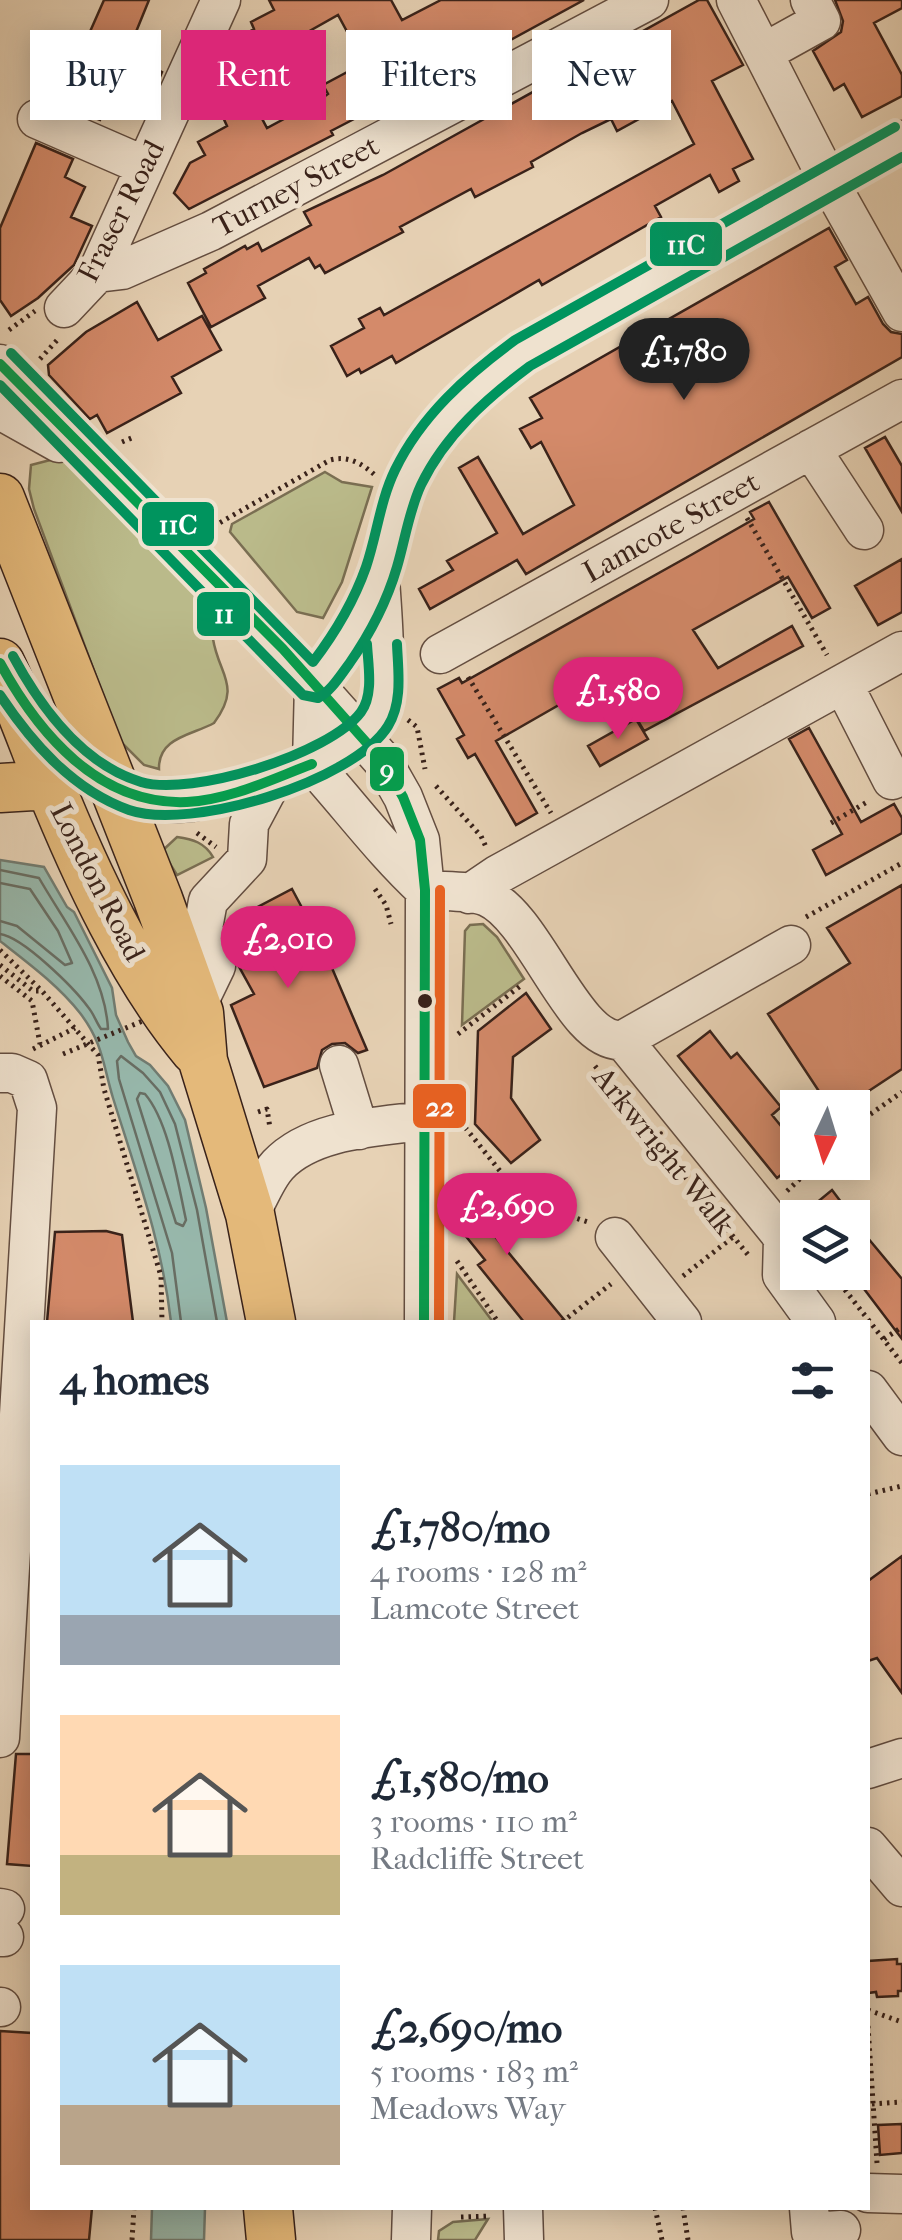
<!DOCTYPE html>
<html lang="en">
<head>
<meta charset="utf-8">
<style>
  body { margin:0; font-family:"IM FELL French Canon",serif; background:#f6f6f7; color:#1f2937; height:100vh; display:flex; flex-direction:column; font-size:38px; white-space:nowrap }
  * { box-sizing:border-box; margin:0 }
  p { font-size:32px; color:#747a83 }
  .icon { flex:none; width:55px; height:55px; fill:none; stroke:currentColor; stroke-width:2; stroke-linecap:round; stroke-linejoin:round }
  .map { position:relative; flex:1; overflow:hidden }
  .details { position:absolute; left:30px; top:1320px; width:840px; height:890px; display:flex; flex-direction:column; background:#fff; border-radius:0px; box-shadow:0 5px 25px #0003 }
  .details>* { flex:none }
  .top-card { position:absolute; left:30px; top:30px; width:842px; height:90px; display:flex; gap:20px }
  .needle { width:65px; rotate:184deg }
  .controls { position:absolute; left:780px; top:1090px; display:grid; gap:20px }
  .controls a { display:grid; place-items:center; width:90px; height:90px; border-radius:0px; background:#fff; box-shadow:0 5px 25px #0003; font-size:50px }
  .price { position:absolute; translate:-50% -85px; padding:0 22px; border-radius:35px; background:#db2777; color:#fff; font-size:32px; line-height:65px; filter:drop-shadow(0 2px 5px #0008) }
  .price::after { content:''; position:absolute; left:50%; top:60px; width:30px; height:22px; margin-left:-15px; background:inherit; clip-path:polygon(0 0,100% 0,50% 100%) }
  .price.selected { background:#222; color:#fff }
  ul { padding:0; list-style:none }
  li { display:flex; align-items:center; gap:30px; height:250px; padding:0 30px }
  li span { display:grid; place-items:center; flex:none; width:280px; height:200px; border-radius:0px; color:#555 }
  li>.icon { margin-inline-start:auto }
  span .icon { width:120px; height:120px; fill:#fffc; stroke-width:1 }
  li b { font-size:42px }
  h2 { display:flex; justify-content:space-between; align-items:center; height:120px; padding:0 30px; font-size:42px }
  .tag { padding:0 35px; border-radius:0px; background:#fff; box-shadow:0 5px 25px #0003; font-size:35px; line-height:90px }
  .tag.selected { background:#db2777; color:#fff }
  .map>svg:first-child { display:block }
  .green { fill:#baba8a; stroke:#7a6e52; stroke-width:2.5 }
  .water { fill:#97b8ac; stroke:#717c72; stroke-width:2.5 }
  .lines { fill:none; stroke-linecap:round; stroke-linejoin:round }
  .shore { stroke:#686d63; stroke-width:2.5 }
  .building { fill:#d48a6a; stroke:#39221a; stroke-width:2.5 }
  .minor-casing { stroke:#644e41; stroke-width:41 }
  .major-casing { stroke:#39221a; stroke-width:51 }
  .path { stroke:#39221a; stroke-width:5; stroke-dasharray:2.5 5; stroke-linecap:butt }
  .minor { stroke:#efe2cf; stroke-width:38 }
  .major { stroke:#e4b97a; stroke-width:48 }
  .path-bridge { stroke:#39221a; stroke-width:5; stroke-dasharray:2.5 5; stroke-linecap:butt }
  .bus-1-casing { stroke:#efe2cf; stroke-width:18 }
  .bus-2-casing { stroke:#efe2cf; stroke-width:18 }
  .bus-3-casing { stroke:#efe2cf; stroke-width:18 }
  .bus-4-casing { stroke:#efe2cf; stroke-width:18 }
  .bus-1 { stroke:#039f4e; stroke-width:10 }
  .bus-2 { stroke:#00945e; stroke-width:10 }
  .bus-3 { stroke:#00945e; stroke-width:10 }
  .bus-4 { stroke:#e96222; stroke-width:10 }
  .bus-dot { fill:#39221a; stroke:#efe2cf; stroke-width:4 }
  .labels { text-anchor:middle; stroke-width:10; stroke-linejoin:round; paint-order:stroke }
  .street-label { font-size:30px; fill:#39221a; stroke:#efe2cf }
  .line-badge { stroke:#efe2cf; stroke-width:4 }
  .badge-label { font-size:28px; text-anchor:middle; font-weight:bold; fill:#fff }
</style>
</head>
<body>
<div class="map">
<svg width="902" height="2240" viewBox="0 0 902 2240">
  <rect width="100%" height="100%" fill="#e7d2b5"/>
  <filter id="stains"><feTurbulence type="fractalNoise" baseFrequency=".002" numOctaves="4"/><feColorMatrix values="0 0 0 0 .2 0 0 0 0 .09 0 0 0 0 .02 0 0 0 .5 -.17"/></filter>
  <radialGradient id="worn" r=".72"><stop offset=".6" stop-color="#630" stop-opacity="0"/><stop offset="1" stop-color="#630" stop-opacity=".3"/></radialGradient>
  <path class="green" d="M62,457L183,576L216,614C215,622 212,631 213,639C219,676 242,685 214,723C193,735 158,737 159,769L144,765L120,741L34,509L29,489L31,465Z
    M325,472L342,482L372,487L342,582L323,618L297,612L230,532L232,524Z
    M177,837C193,839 205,843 213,857L177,875L162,851Z
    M483,924L497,937L524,979L462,1025L465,931L470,925Z
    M457,1274L493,1322H454Z
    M488,2219L475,2240H438L439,2231L453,2222Z"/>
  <path class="water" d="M0,860L44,867L67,907L74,912L112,988L116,1015L128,1042L136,1056L150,1065L168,1086L185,1120L206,1208L227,1322H171C162,1243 137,1175 113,1098C103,1065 103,1043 80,1013C58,985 28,963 0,941Z
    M152,2208H205L204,2240H151Z"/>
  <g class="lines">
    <path class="shore" d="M0,870L39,878C66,925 105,973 108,1029H101C96,1022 94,1014 88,1007C74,988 23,937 0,934
      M0,883L30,889L58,931L72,963L65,965L17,926L0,921
      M140,1093L145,1094C169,1122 178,1184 186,1220L183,1226L176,1223L137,1099Z
      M181,1322L172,1253L119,1079L117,1061L121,1056L143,1073L160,1092L175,1124L197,1210L217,1322"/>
  </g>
  <path class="building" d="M104,0H149L127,54L162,72L149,103L117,91L115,96L111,94L100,120L58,104Z
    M269,0H391L402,20L441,0H584L439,79L356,118L331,131L333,135L189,209L174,193L190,163L205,155L198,142L227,126L215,100L232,62L267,128L321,99L328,94L323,85L364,63L338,15L283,46L289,58L262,71L245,34L254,29L251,22L274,10Z
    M699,0H707L743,65L712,81L753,159L733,169L739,181L719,192L710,175L655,206L661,217L542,285L539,280L396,363L392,356L361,373L359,369L347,376L331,346L364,328L359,319L380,308L384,315L694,144L672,101L617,131L611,119L582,133L531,162L533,167L475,197L471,189L400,227L403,232L325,273L320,265L315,268L309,258L258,286L265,298L211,327L188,283L206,273L204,269L245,246L247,249L258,243L262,251L311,225L304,212L383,175Z
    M835,0H902V8L874,23L902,75V96L862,117L844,84L834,90L813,51L841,32L843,21Z
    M36,143L73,159L65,177L85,187L71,217L92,226L74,265L38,298L11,316L0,300V228Z
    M829,228L847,260L835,267L856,304L868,297L883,324L891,332L902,334V357L526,574L517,560L430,609L419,589L453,570L447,561L497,533L459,468L478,457L523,534L574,505L541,442L531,448L520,429L542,418L530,398Z
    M137,302L158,340L202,316L221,350L172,377L181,393L107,433L97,415L90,419L49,375L48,365L86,332Z
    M885,437L902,466V512L865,448Z
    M769,502L830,608L812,618L788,577L693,630L718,668L792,626L803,646L644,731L632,711L641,706L620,670L496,741L537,813L516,825L475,754L468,758L457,739L464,735L438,689L459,678L462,683L691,555L754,519L750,512Z
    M902,559V612L878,625L855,586Z
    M636,719L648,739L600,766L588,746Z
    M809,728L861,822L894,804L902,818V833L826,875L813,850L842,834L789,739Z
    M902,885V1069L843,1108H830L768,1014L850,963L827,928Z
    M292,889L323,947L367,1050L358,1053L345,1043L332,1044L322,1050L317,1068L264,1087L231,1005L254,994L237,963L226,926L227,923Z
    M526,993L551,1029L513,1057L511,1098L540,1140L511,1163L475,1124L478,1031Z
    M710,1031L731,1058L737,1053L781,1107L772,1115L798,1147V1162L777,1178L678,1056Z
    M506,1182L526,1208L493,1234L566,1322H524L478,1265L485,1260L460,1229L487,1207L482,1201Z
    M832,1190L853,1218H798Z
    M852,1219L902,1279V1339L852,1273Z
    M106,1231L122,1235L133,1322H47L55,1232Z
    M902,1556V1693L877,1658L868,1661V1581Z
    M16,1754H32V1866L7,1864Z
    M897,1959V1964H902V1991H898V1996L877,1997L876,1992L868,1993V1961Z
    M0,2031L32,2033V2208H92L89,2240H0Z
    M902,2124V2153L880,2155L878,2125Z"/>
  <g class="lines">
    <g class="minor-casing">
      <path id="minor" d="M736,0L828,180L902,312
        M765,52L821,21L810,0
        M37,119L145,166
        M97,273L122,270L211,231L649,0
        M64,308L97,273L221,0
        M0,364L283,649L382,760L403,797L420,840L425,890L424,1322
        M0,410L59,443
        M811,449L864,530
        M440,654L902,399
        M843,684L892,780
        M30,712C41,726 52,743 65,754C98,782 147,808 191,802C226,796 261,782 294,770C323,759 362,746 376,716C390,690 382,611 380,579
        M425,890C383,851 350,806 312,764L314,684L345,647L380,571L392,520L409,475L436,435L472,392L522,353L902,140
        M425,890C444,892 470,890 487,897C536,918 574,1046 623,1040L778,1231L783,1239L782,1275L816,1322
        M469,894L497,875L902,651
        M199,1013L201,997L216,966L203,928L208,901L247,859L249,824L274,777
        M623,1040L791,945
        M339,1065L359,1130
        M0,1073H12L28,1080L37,1108L0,1738
        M250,1214C259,1198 266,1178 278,1165C312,1129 377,1127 422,1121
        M615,1237L682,1322
        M868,1390L902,1436
        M868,1769L902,1758
        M868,1847L902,1887
        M0,1908L5,1909
        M0,1937H4
        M0,2007H1
        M868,2193L902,2194
        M523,2208L524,2240
        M809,2208L811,2232L841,2230
        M411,2240L412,2208"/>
    </g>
    <g class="major-casing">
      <path id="major" d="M0,498L158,899L199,1013L203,1061L250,1214L271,1322
        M0,663C19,702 33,743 49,783C85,872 133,976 195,1050
        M0,788L50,785
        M268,2208L271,2240"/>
    </g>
    <path class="path" d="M9,330L35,311
      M40,359L59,338
      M122,442L134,437
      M747,518L827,655
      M207,530L330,460C349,455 363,464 377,477
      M468,677L551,813
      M408,720L417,727L425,769
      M436,786L481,836L486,847
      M831,823L867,802
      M197,833L216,847
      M375,889L386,905L391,924
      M806,917L902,863
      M0,950L42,991L98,1055L104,1089L161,1276L162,1322
      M0,965L33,991H42
      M0,976L32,1001L40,1044
      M458,1034L523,984
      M33,1049L75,1028
      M595,1066L749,1256
      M258,1112L267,1109L270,1128
      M456,1116L524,1201L591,1223
      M852,1127L902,1092
      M787,1191L818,1162
      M457,1261L498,1322
      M831,1272L902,1363
      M683,1276L733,1237
      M562,1322L611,1284
      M884,1339L902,1327
      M868,1494L902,1486
      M868,2010L902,2022
      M868,2026L877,2163
      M872,2104L902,2102
      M655,2208L662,2240
      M683,2208L688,2240
      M461,2217L490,2216
      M132,2240L134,2208"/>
    <use href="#minor" class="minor"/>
    <use href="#major" class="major"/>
    <path class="path-bridge" d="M63,1054L145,1020"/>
    <g class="bus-1-casing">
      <path id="bus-1" d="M0,364L283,649L382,760L403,797L420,840L425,890L424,1322
        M0,663C38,733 99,806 187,802C230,800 272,779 312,764"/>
    </g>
    <g class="bus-2-casing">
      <path id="bus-2" d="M0,385L303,695L318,698C331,691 340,676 349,664C370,634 387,601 397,567C405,540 409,511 421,485C445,435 487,398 530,366L902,157
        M0,695C32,743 73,790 129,810C190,831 353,782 388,726C403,702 398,670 397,644"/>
    </g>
    <g class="bus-3-casing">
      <path id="bus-3" d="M11,353L313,662C335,633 354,601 366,567C377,535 380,501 395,470C421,416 467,375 515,340L895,127
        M13,656C41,708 82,764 141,782C191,797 330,754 361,712C374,694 368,665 367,644"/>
    </g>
    <g class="bus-4-casing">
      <path id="bus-4" d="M439,1322L440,890"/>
    </g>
    <use href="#bus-1" class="bus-1"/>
    <use href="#bus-2" class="bus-2"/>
    <use href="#bus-3" class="bus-3"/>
    <use href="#bus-4" class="bus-4"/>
  </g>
  <circle class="bus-dot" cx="425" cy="1001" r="9"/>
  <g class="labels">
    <g class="street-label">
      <text transform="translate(296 186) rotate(-28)" y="10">Turney Street</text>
      <text transform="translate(121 211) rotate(-63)" y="10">Fraser Road</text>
      <text transform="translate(671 527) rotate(-29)" y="10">Lamcote Street</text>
      <text transform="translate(98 882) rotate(63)" y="10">London Road</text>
      <text transform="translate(664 1151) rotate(51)" y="10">Arkwright Walk</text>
    </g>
  </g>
  <g class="line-badge">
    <rect x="648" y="220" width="76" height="48" rx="10" fill="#00945e"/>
    <rect x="140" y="500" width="76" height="48" rx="10" fill="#00945e"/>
    <rect x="195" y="590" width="57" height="48" rx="10" fill="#00945e"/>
    <rect x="368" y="745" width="38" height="48" rx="10" fill="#039f4e"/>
    <rect x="411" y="1082" width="57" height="48" rx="10" fill="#e96222"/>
  </g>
  <g class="badge-label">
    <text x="686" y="254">11C</text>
    <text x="178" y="534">11C</text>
    <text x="224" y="623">11</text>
    <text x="387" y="779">9</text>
    <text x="440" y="1116">22</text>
  </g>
  <rect width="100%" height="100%" filter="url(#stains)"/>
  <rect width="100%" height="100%" fill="url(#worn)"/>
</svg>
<div class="controls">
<a><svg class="needle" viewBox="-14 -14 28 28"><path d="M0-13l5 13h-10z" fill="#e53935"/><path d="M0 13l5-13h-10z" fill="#747a83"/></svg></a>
<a><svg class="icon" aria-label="layers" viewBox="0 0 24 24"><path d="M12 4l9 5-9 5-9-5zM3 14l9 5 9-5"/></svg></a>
</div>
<b class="price selected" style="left:684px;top:403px">£1,780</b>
<b class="price" style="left:618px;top:742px">£1,580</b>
<b class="price" style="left:288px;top:991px">£2,010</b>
<b class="price" style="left:507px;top:1258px">£2,690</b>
<div class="top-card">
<a class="tag">Buy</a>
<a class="tag selected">Rent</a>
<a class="tag">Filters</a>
<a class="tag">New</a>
</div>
<section class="details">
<h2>4 homes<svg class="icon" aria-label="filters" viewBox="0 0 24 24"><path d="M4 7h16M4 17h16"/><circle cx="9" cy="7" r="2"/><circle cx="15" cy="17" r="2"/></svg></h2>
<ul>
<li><span style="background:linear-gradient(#bfe0f5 75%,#9aa5b1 0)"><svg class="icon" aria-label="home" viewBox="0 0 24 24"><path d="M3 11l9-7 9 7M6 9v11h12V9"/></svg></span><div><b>£1,780/mo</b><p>4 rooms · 128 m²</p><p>Lamcote Street</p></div></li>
<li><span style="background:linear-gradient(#ffd9b3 70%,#c2b280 0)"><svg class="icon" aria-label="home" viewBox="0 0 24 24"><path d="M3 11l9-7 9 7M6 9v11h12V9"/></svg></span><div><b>£1,580/mo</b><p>3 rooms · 110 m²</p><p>Radcliffe Street</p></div></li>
<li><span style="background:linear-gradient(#bfe0f5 70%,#b9a48a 0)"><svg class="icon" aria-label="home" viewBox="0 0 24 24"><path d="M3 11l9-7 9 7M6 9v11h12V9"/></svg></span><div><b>£2,690/mo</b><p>5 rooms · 183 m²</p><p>Meadows Way</p></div></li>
</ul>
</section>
</div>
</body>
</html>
